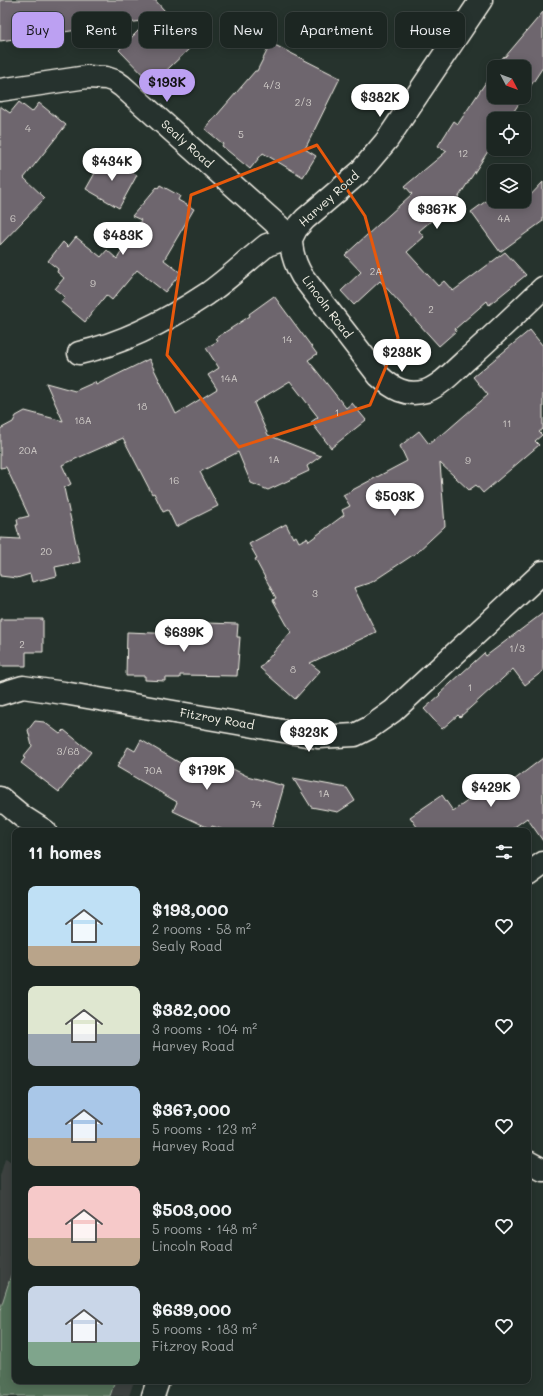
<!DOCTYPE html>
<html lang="en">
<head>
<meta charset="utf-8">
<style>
  body { margin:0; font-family:Mali,sans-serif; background:#29322f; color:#f1f3f6; height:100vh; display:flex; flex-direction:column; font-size:15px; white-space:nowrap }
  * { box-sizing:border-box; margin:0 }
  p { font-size:13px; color:#a0a5a5 }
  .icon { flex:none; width:22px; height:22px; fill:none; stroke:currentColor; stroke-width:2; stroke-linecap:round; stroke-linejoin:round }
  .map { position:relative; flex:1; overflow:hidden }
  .drawer { position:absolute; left:12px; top:828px; width:519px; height:556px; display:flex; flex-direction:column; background:#1c2622; border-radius:8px; box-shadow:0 2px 10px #0003,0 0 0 1px #3a4340 }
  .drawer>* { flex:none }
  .hud { position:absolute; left:12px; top:12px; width:519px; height:36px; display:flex; gap:8px }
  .needle { width:26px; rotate:131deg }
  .buttons { position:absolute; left:487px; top:60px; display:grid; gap:8px }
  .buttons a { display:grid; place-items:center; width:44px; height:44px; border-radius:8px; background:#1c2622; box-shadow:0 2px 10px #0003,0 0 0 1px #3a4340; font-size:20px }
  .price { position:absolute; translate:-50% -34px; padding:0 9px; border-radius:14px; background:#fff; color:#222; font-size:13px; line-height:26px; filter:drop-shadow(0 1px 2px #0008) }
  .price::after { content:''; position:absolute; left:50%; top:24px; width:12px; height:9px; margin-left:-6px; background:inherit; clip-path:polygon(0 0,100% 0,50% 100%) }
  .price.selected { background:#bca0f2; color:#111 }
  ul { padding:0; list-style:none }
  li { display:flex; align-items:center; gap:12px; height:100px; padding:0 16px }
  li span { display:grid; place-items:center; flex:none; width:112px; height:80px; border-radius:8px; color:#555 }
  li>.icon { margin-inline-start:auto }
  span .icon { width:48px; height:48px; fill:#fffc; stroke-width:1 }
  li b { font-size:17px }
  h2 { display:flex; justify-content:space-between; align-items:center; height:48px; padding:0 16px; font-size:17px }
  .tag { padding:0 14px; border-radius:8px; background:#1c2622; box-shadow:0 2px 10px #0003,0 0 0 1px #3a4340; font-size:14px; line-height:36px }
  .tag.selected { background:#bca0f2; color:#111 }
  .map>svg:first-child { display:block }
  .built { fill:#3c4240 }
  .green { fill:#527058; stroke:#a3b0a0 }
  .building { fill:#6e666e; stroke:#f4f1e8 }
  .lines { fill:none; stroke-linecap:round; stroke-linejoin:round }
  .street-casing { stroke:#f4f1e8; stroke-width:25 }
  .secondary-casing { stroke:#f4f1e8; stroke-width:25 }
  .street { stroke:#26332d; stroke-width:22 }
  .secondary { stroke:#26332d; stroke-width:22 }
  .marked { fill:none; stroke:#e8590c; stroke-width:3; stroke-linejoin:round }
  .labels { text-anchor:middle; stroke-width:3; stroke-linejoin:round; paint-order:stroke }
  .number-label { font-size:10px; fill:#d2ceca }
  .street-label { font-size:12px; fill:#f4f1e8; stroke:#26332d }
</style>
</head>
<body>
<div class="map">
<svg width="543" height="1396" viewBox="0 0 543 1396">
  <rect width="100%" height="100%" fill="#26332d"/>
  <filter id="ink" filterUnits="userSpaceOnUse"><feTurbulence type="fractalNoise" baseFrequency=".025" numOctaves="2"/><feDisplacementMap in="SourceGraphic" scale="8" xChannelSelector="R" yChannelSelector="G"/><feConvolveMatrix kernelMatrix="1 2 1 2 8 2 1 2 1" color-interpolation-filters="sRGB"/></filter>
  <g filter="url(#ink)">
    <path class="built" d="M5,1159L15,1163V1381H134L129,1396H0V1176Z"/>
    <path class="green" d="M15,1263V1381H115L110,1396H0V1310Z"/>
    <path class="building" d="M0,0H155L173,20L181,14L198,32L185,45L189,49L152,84L119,50L149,20L0,41Z
      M543,12V67L524,96V67H496L504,56L505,57Z
      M271,43L340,78L305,149L316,156L303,177L263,153L250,169L222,146L223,144L205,129L255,71H257Z
      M494,70V97H523L509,119H494V142L458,198L419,231L424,237L407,252L438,286L444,281L453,291L505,252L526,275L489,305L487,301L455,329L456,331L439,346L380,281L354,305L341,291L361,272L345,255L412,194L405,186L447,151L438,146L454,121L458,124Z
      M19,102L32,112L39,103L66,125L24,178L45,198L0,245V106L10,113Z
      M104,157L137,175L119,208L86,189Z
      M543,182V221L500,252L471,212L486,201H525Z
      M160,185L180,196L178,200L194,209L164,260L181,273L165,292L137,270L112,300L106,295L85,322L61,302L65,297L55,289L64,278L57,272L58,269L48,261L63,242L68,247L76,237L101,257L107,250L117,259L141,220L132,216L157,187L158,188Z
      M274,296L317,354L308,360L346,408L352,403L366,420L331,448L311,422L318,417L290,381L254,403L268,435L321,456L307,466L309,471L268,490L251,483L238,452L200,472L218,506L176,527L168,510L163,512L154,493L152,494L123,438L62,465L71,484L64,488L80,562L55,567L57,576L32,582L30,574L17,578L0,576V538L20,539L16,525H18L17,519L29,516L6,467L0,468V429L13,422L16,416L25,411L63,421L46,383L75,391L95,382L96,385L149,359L176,414L217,389L208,375L219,368L206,348L218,341L216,338L250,316L249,314Z
      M530,330L543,346V429L539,432L542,435L535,441L539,445L483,493L476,485L469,490L440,463L445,526L416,553L372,582L354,588L376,632L310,663L320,671L295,699L260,668L291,632L273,600L276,598L255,559L257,558L249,544L286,524L293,538L296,536L299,542L307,538L309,541L344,515L342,510L350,506L343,495L407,461L400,446L419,431L429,444L441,434L442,435L488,395L473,377Z
      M543,613V671L525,685L513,669L460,717L458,715L442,729L424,709L440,695L439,694L484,653L486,656Z
      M0,619H43V652H26V666H0Z
      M206,623L238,624L237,637H240L237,676L180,675V678H165V681L145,680V676H126L127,632L204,635Z
      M35,721L44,722L60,734L64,730L91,752L59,792L21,763L25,758L23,757L32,746L28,730Z
      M141,740L197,773L203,760L222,769L225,765L247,776L284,786L271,831H227L212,826L211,829L173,811L177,802L117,767L128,747L135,751Z
      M543,758V841L527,818L509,831H420L410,817L442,795L453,811L491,785L497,793Z
      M293,778L347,788L355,801L338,812L311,807Z"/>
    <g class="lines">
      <g class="street-casing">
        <path id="street" d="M0,90L87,77L106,78L115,81L122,86L283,230L291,239
          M291,239C291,253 295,264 302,276L379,376C392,388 406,397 426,391C441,385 453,372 465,361C491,338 517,313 543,288
          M291,239L296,229L305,219L360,172L387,140L481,0
          M79,353C125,343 168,320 207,294C227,280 248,260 267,245L279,241L291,239
          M0,694L23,687L64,693L318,737L355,735L369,728L393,711L543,572
          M528,1162L543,1170"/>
      </g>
      <g class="secondary-casing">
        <path id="secondary" d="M0,798L23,817L45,831
          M528,874L543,863
          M153,1396L158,1381"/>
      </g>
      <use href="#street" class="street"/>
      <use href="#secondary" class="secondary"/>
    </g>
  </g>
  <path class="marked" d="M317,145L365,216L398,338L370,405L239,447L167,355L191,195Z"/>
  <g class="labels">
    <g class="number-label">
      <text x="272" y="89">4/3</text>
      <text x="303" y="106">2/3</text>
      <text x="28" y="132">4</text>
      <text x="241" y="138">5</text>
      <text x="463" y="157">12</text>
      <text x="13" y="222">6</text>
      <text x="504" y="222">4A</text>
      <text x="376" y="275">2A</text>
      <text x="93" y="287">9</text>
      <text x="431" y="313">2</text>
      <text x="287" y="343">14</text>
      <text x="229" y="382">14A</text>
      <text x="142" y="410">18</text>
      <text x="337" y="416">1</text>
      <text x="83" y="424">18A</text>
      <text x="507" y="427">11</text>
      <text x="28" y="454">20A</text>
      <text x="274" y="463">1A</text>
      <text x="468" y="464">9</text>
      <text x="174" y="484">16</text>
      <text x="46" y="555">20</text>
      <text x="315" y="597">3</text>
      <text x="22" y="648">2</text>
      <text x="517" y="652">1/3</text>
      <text x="293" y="673">8</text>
      <text x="470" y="691">1</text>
      <text x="68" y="755">3/68</text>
      <text x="153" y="774">70A</text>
      <text x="324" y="797">1A</text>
      <text x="256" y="808">74</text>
    </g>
    <g class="street-label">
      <text transform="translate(187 144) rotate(42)" y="4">Sealy Road</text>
      <text transform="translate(329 199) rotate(-42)" y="4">Harvey Road</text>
      <text transform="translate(327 307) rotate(53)" y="4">Lincoln Road</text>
      <text transform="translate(217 719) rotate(10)" y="4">Fitzroy Road</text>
    </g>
  </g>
</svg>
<div class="buttons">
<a><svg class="needle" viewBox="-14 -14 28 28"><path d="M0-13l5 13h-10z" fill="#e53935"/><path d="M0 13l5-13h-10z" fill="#a0a5a5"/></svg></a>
<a><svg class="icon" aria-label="locate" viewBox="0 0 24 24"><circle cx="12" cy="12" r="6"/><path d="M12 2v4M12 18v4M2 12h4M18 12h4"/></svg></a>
<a><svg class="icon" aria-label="layers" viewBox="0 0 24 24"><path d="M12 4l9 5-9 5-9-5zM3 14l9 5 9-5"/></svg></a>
</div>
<b class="price selected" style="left:167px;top:103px">$193K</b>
<b class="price" style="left:380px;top:118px">$382K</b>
<b class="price" style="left:112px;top:182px">$434K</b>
<b class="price" style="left:437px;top:230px">$367K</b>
<b class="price" style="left:123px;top:256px">$483K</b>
<b class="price" style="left:402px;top:373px">$238K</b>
<b class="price" style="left:395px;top:517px">$503K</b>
<b class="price" style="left:184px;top:653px">$639K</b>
<b class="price" style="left:309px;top:753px">$323K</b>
<b class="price" style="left:207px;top:791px">$179K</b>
<b class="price" style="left:491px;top:808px">$429K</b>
<div class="hud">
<a class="tag selected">Buy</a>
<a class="tag">Rent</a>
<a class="tag">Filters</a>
<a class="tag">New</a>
<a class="tag">Apartment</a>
<a class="tag">House</a>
</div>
<section class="drawer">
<h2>11 homes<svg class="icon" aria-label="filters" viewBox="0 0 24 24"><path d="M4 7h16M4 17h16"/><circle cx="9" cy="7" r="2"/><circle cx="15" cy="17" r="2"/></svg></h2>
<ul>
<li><span style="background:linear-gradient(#bfe0f5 75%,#b9a48a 0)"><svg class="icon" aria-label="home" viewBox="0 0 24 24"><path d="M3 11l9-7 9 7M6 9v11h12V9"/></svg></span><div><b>$193,000</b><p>2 rooms · 58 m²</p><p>Sealy Road</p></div><svg class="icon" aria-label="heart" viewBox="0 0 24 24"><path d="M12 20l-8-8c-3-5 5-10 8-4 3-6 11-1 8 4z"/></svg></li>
<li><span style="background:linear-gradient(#dfe7d0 60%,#9aa5b1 0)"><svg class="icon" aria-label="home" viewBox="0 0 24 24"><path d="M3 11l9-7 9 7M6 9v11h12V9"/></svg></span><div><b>$382,000</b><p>3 rooms · 104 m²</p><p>Harvey Road</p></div><svg class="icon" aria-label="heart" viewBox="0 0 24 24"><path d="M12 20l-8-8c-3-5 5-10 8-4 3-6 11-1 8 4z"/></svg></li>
<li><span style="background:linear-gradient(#a9c7e8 65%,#b9a48a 0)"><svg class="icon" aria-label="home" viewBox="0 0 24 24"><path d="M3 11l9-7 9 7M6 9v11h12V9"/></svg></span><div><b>$367,000</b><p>5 rooms · 123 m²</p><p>Harvey Road</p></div><svg class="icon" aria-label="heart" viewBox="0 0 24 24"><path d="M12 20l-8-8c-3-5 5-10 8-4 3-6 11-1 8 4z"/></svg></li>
<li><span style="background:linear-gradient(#f6c9c9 65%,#b9a48a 0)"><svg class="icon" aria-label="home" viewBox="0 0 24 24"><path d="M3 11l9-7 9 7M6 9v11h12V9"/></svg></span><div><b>$503,000</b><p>5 rooms · 148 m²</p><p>Lincoln Road</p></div><svg class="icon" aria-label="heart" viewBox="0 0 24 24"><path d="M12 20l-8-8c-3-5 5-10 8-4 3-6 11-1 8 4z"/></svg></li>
<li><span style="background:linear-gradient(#c9d6e8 70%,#7fa58c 0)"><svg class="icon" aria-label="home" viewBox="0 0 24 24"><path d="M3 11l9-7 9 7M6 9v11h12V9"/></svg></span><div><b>$639,000</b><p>5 rooms · 183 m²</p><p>Fitzroy Road</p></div><svg class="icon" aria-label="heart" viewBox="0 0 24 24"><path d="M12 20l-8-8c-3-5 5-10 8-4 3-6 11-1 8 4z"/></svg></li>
</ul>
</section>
</div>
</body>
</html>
